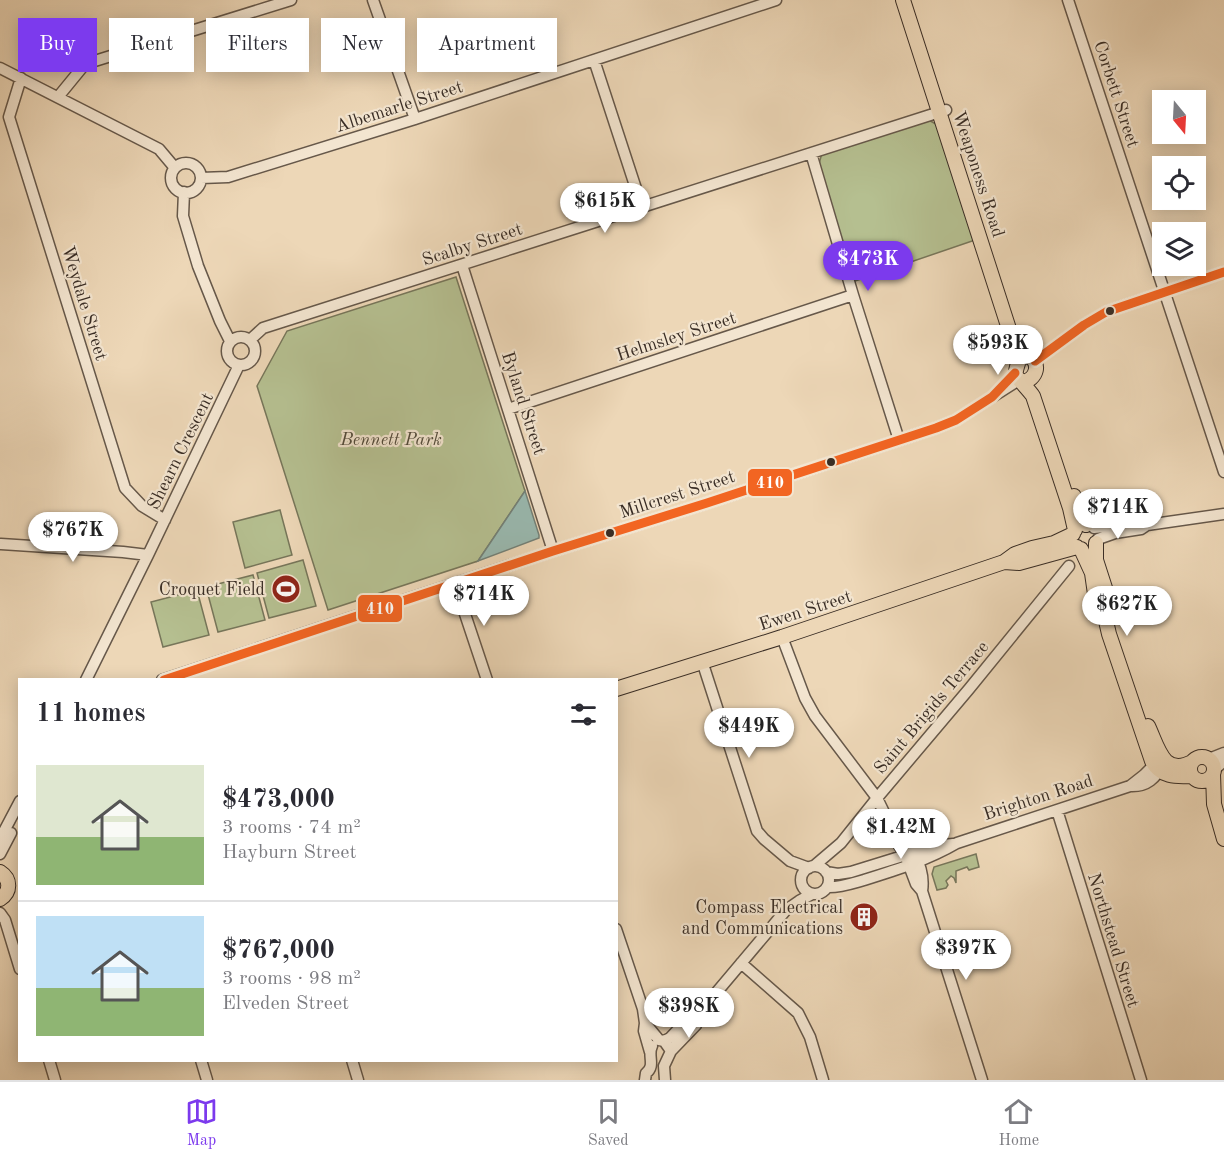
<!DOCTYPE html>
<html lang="en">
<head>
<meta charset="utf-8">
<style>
  body { margin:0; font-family:"Old Standard TT",serif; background:#f2f2f3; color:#2b2b33; height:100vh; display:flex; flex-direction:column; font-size:22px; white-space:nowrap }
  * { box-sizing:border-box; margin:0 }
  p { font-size:20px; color:#7c7c81 }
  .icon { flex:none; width:33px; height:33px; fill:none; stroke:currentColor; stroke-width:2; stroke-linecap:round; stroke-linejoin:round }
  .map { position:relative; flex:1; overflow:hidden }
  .drawer { position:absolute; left:18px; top:678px; width:600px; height:384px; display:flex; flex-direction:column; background:#fff; border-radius:0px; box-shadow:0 3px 15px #0003 }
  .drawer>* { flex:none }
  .banner { position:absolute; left:18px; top:18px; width:600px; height:54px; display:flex; gap:12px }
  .needle { width:39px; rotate:162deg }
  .fabs { position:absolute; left:1152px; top:90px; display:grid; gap:12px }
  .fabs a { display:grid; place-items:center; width:54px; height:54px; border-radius:0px; background:#fff; box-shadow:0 3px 15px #0003; font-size:30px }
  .price { position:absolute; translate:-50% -51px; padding:0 14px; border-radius:21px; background:#fff; color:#222; font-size:20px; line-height:39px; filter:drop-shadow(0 2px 3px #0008) }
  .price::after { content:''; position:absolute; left:50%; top:36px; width:18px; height:14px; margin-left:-9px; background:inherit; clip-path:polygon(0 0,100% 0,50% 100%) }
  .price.on { background:#7c3aed; color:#fff }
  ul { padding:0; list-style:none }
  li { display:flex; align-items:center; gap:18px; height:150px; padding:0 18px }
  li+li { border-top:2px solid #e1e1e2 }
  li span { display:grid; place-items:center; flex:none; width:168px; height:120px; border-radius:0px; color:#555 }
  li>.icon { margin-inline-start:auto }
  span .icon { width:72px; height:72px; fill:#fffc; stroke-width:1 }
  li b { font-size:26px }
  h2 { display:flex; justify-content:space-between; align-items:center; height:72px; padding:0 18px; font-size:26px }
  .chip { padding:0 21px; border-radius:0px; background:#fff; box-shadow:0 3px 15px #0003; font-size:21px; line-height:54px }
  .chip.on { background:#7c3aed; color:#fff }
  .menu { display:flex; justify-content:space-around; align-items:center; height:84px; border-top:2px solid #e1e1e2; background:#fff; font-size:16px; color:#7c7c81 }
  .menu a { display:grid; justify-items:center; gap:3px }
  .menu .on { color:#7c3aed }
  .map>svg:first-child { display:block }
  .green { fill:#b5bf90; stroke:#77765a; stroke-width:1.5 }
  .water { fill:#99b9b0; stroke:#738178; stroke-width:1.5 }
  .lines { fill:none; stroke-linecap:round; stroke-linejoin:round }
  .minor-casing { stroke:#66584a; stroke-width:13 }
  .major-casing { stroke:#392d25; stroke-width:16 }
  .minor { stroke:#f3e5d0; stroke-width:10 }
  .major { stroke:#edd7b7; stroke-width:14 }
  .bus-1-casing { stroke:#f3e5d0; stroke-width:14 }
  .bus-1 { stroke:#f26522; stroke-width:9 }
  .bus-dot { fill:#392d25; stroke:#f3e5d0; stroke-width:2 }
  .labels { text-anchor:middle; stroke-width:4.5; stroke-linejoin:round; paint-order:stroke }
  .street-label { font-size:18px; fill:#392d25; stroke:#f3e5d0 }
  .park-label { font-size:18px; font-style:italic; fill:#524a3a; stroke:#f3e5d0 }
  .poi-label { font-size:18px; fill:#392d25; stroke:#f3e5d0; text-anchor:end }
  .line-badge { stroke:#f3e5d0; stroke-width:2 }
  .badge-label { font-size:16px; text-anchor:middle; font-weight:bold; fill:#fff }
</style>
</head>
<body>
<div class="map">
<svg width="1224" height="1080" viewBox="0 0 1224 1080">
  <rect width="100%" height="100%" fill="#edd7b7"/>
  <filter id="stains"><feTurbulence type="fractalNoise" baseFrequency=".00333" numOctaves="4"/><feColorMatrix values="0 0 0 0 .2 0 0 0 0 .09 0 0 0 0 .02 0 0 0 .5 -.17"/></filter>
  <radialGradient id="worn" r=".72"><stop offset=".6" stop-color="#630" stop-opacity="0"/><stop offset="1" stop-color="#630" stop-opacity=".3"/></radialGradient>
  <path class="green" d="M927,119L941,127L978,239L855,281L817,171L822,153Z
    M456,277L525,491L478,561L328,610L257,386L287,331Z
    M280,510L292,555L245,568L233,522Z
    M303,560L316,606L269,618L257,573Z
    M253,575L265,620L218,632L206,587Z
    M197,590L209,635L163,647L151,602Z
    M976,854L979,867L969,870L967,867L956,871V883L954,878L951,876L946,881L948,885L946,888L937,890L932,874L934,867Z"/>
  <path class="water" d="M525,491L539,535V538L478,561Z"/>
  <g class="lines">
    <g class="minor-casing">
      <path id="minor" d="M373,0L415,119
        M1068,0L1224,472
        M594,60L642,207
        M0,68L159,149L175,168
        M21,78L9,117L125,488L142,506L165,520
        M58,97L85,64L291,0
        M811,153L853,295L899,440
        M171 178a15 15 0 1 1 30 0a15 15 0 1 1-30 0Z
        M201,178L228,177L415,119L776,0
        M184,192L183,216L198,266L220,321L230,341
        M462,265L553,551
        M227 351a14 14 0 1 1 28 0a14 14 0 1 1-28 0Z
        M251,339L263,328L946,110
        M1035,361L1084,325L1106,312L1224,272
        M508,409L853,295
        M1094,528L1123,525
        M1098,539L1115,533L1141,529L1147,525L1224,514
        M1,544L123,552L148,555
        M455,584L487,680
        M782,637L805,698L815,716L877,798L890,825L893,836L905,855L916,884L922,891L982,1080
        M702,661L757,831L764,839L790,861L809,868
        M86,680L148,555L239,365
        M162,680L553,551L707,503L936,428L956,420L1019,380
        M1209,759L1224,753
        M1214,770L1224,761
        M1130,786L1144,775L1154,765L1160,763
        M1057,810L1141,1080
        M890,825C909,840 926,866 922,891
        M0,839L20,801
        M0,854L11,833
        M814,866L841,843L877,798L969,689L1069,566
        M801 880a14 14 0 1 1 28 0a14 14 0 1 1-28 0Z
        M826,872L838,874L851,872L935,846L953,844
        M827,887C839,888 853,883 864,880C896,870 928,860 957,843L1130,786C1147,787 1156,778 1163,764
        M0,913L5,920L20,969
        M616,929L643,1009L645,1023L644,1031L650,1052
        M741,963L798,1013L810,1037L823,1080
        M645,1023L659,1040L664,1041L671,1051L664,1066L665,1080
        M664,1041L670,1038L687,1020L700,1012L786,910L799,901L812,894
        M671,1051L696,1025L700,1012
        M49,1060L55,1080
        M201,1060L207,1080
        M352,1060L358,1080
        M645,1080L646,1073C656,1066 647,1055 652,1046"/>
    </g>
    <g class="major-casing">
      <path id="major" d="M903,0L1019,360
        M1022,382C1037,380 1042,362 1027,355L1019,360C1018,364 1015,371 1016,375C1016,377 1030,391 1033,396L1070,508L1075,530
        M1074,496L1086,525
        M1096,543V560L1114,616
        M1081,549L1092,573L1095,594L1103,608L1109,634L1152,761C1161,777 1175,777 1192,776
        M1004,562L1019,563L1077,547
        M616,689L782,637L1004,562L1015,554L1032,548L1054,543L1073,534
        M1148,726C1158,747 1163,777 1192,762
        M1190 769a12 12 0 1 1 24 0a12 12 0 1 1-24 0Z
        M1213,774L1214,804L1224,839
        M0,872C11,879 11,892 0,899"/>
    </g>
    <use href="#minor" class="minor"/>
    <use href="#major" class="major"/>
    <g class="bus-1-casing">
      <path id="bus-1" d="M1035,361L1084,325L1106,312L1224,272
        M164,680L553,551L707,503L936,428L956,420L992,397L1015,373"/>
    </g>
    <use href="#bus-1" class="bus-1"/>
  </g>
  <defs>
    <g id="stadium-disc" transform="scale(1.5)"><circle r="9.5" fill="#8f2418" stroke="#f3e5d0"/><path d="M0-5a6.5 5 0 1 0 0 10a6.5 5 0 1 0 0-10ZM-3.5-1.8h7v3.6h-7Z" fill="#fff"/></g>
    <g id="building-disc" transform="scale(1.5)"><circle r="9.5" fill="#8f2418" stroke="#f3e5d0"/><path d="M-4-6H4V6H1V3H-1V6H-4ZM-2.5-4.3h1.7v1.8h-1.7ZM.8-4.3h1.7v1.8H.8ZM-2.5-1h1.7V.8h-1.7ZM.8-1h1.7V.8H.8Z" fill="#fff"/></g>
  </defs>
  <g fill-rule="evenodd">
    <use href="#stadium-disc" x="286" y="589"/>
    <use href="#building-disc" x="864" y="917"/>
  </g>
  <g class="bus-dot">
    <circle cx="1110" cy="311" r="5"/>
    <circle cx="831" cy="462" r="5"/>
    <circle cx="610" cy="533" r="5"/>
  </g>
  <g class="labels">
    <g class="street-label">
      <text transform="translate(1117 94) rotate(72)" y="6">Corbett Street</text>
      <text transform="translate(399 106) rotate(-18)" y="6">Albemarle Street</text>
      <text transform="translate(979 174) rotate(72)" y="6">Weaponess Road</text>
      <text transform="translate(472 244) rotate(-18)" y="6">Scalby Street</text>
      <text transform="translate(85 303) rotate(73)" y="6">Weydale Street</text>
      <text transform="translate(676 336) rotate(-18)" y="6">Helmsley Street</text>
      <text transform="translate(524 403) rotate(72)" y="6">Byland Street</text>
      <text transform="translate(180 451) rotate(-64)" y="6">Shearn Crescent</text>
      <text transform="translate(677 494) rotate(-18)" y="6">Millcrest Street</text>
      <text transform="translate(805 610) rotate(-18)" y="6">Ewen Street</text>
      <text transform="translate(931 707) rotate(-50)" y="6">Saint Brigids Terrace</text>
      <text transform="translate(1038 797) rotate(-18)" y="6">Brighton Road</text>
      <text transform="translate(1114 940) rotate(73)" y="6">Northstead Street</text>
    </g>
    <g class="park-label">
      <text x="391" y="445">Bennett Park</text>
    </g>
    <g class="poi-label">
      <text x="265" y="595">Croquet Field</text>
      <text x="843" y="913">Compass Electrical<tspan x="843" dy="21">and Communications</tspan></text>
    </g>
  </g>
  <g class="line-badge">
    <rect x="747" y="468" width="46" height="29" rx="6" fill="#f26522"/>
    <rect x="357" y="594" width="46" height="29" rx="6" fill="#f26522"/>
  </g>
  <g class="badge-label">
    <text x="770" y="488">410</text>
    <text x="380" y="614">410</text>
  </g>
  <rect width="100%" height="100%" filter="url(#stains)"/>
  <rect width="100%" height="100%" fill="url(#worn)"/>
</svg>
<div class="fabs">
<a><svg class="needle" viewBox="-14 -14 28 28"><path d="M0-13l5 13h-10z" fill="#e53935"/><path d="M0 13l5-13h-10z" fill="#7c7c81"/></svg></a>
<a><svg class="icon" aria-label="locate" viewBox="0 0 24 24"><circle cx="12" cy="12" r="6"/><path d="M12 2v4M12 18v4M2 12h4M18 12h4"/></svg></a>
<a><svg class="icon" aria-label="layers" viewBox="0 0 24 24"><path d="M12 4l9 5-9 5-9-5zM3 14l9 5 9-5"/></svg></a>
</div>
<b class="price" style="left:605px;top:234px">$615K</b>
<b class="price on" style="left:868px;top:292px">$473K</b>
<b class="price" style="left:998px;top:376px">$593K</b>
<b class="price" style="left:1118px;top:540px">$714K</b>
<b class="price" style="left:73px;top:563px">$767K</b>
<b class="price" style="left:484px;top:627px">$714K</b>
<b class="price" style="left:1127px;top:637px">$627K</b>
<b class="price" style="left:749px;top:759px">$449K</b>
<b class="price" style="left:901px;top:860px">$1.42M</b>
<b class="price" style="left:966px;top:981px">$397K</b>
<b class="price" style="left:689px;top:1039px">$398K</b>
<div class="banner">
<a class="chip on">Buy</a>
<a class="chip">Rent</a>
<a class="chip">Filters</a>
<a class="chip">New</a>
<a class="chip">Apartment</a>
</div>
<section class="drawer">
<h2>11 homes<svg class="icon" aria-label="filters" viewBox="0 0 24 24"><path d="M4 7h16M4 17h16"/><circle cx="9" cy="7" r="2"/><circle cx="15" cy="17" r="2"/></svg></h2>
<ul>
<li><span style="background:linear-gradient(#dfe7d0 60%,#8fb573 0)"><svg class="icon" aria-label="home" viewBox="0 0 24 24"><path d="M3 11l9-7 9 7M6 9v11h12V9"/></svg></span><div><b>$473,000</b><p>3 rooms · 74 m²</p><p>Hayburn Street</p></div></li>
<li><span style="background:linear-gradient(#bfe0f5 60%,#8fb573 0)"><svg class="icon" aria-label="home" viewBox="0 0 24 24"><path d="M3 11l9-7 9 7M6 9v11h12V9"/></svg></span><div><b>$767,000</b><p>3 rooms · 98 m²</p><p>Elveden Street</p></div></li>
</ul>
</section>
</div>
<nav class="menu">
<a class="on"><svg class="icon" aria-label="map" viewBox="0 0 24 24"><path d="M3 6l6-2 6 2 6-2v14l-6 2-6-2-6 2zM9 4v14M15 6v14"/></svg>Map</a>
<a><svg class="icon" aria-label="saved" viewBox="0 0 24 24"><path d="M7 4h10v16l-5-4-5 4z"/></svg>Saved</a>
<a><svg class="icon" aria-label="home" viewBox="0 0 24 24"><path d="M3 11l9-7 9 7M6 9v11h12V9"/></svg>Home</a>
</nav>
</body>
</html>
